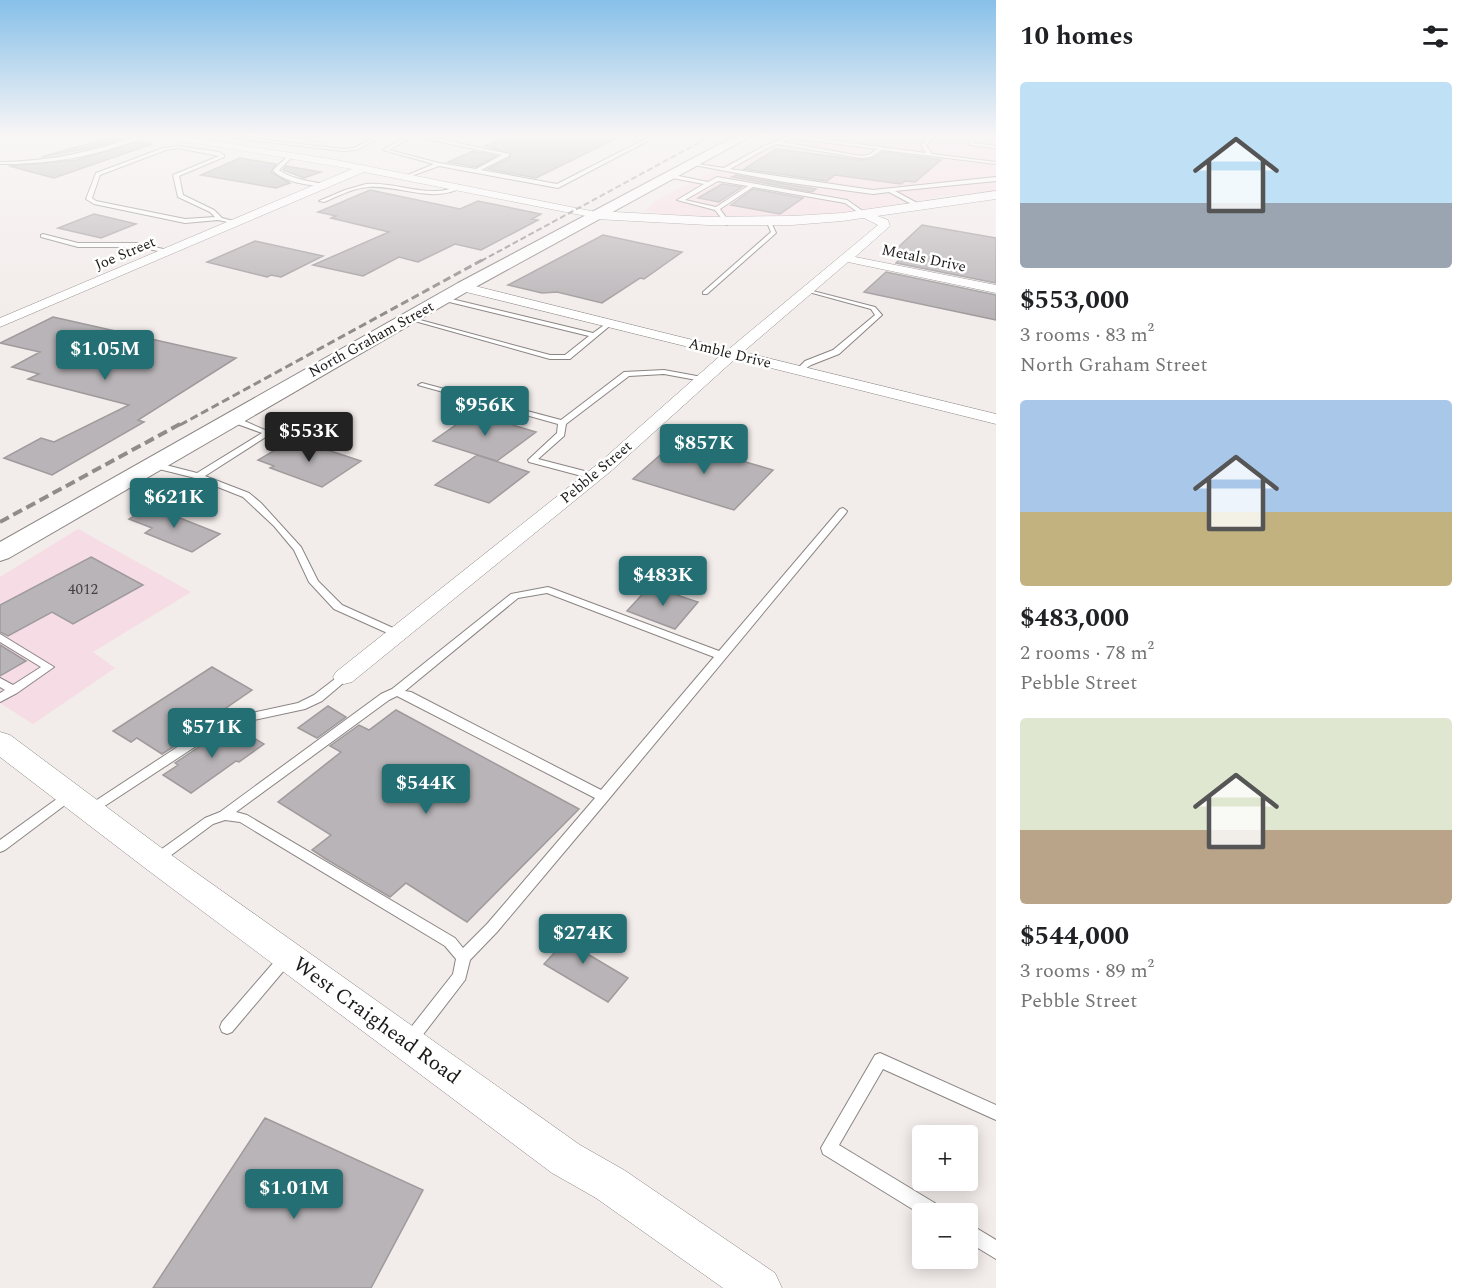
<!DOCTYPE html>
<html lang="en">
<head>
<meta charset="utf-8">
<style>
  body { margin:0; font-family:Spectral,serif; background:#f6f6f6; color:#202124; height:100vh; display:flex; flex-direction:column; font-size:22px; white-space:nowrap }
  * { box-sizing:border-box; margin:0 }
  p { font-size:20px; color:#757577 }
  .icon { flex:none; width:33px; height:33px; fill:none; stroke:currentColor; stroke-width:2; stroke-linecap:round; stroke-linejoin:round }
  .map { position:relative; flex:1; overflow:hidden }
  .details { display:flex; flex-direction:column; background:#fff; width:480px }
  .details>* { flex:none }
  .tools { position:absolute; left:912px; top:1125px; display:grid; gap:12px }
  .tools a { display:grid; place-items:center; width:66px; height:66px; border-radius:6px; background:#fff; box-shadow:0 3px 15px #0003; font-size:30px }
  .price { position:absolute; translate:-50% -51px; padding:0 14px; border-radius:6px; background:#236f73; color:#fff; font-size:20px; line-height:39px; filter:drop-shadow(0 2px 3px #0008) }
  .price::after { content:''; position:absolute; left:50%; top:36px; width:18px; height:14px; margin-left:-9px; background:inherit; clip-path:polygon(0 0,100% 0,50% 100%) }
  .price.active { background:#222; color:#fff }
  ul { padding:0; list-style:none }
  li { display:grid; align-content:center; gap:12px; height:318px; padding:0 24px }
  li span { display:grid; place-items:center; height:186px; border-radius:6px; color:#555 }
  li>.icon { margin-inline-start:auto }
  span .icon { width:108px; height:108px; fill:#fffc; stroke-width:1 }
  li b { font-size:26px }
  h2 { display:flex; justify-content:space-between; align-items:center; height:72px; padding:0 24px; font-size:26px }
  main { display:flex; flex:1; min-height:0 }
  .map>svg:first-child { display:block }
  .commercial { fill:#f6dce4 }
  .building { fill:#b9b4b7; stroke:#9f9a9c; stroke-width:1.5 }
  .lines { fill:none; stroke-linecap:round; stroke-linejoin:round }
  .service-casing { stroke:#8a8583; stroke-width:2 }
  .minor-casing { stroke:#8a8583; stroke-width:1 }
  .tertiary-casing { stroke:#8a8583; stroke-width:1 }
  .secondary-casing { stroke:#8a8583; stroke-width:2 }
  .service { fill:#fff; fill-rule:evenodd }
  .minor { fill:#fff; fill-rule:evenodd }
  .tertiary { fill:#fff; fill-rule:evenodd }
  .secondary { fill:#fff; fill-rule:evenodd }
  .rail-far2 { stroke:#908c8b; stroke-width:2; stroke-dasharray:6 3; stroke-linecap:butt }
  .rail-far1 { stroke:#908c8b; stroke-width:3; stroke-dasharray:8 4; stroke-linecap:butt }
  .rail { stroke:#908c8b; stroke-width:4; stroke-dasharray:10 5; stroke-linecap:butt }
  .labels { text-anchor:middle; stroke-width:5; stroke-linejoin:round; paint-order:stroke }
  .far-street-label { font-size:15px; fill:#1c1a19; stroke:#fff }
  .number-label { font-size:15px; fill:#434040 }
  .near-street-label { font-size:21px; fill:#1c1a19; stroke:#fff }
</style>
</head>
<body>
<main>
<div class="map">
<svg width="996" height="1288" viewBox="0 0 996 1288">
  <rect width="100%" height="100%" fill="#f2ecea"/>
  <path class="commercial" d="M783,135H996V191L941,196L882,209L830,215L721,218L675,216L645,211L654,202Z
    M78,529L191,592L93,652L115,668L33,724L0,703V577Z"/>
  <path class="building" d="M512,135H623L536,178L488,169L510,158L511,154L485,146Z
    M113,137L123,139L89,148L41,157Z
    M138,142L152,144L54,178L9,166L76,160Z
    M776,149L861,160L872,159L883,152L941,160L915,182L905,181L901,184L835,175L827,181L744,169Z
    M473,151L496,156L476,167L448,162Z
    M240,158L276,164L271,172L290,183L276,188L201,175Z
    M286,166L321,172L304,178L283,170Z
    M736,175L784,184L816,189L812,192L732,177Z
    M722,184L742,187L719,202L698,198Z
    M753,189L803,198L780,214L731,205Z
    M370,190L460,209L478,201L541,214L532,219L538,220L481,250L455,244L418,262L399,257L363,276L313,265L389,232L331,218L336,216L318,212Z
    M94,214L136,224L101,238L58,228Z
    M922,225L996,238V283L896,263L905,254L893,252Z
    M603,235L682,252L644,279L640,278L602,303L557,292L542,293L508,285Z
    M255,241L323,256L281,277L271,275L267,277L207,262Z
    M886,272L996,295V320L864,292Z
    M53,317L236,358L138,420L144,422L52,475L4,458L41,438L54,442L129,405L28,379L39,374L12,367L40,352L0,343Z
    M473,413L536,432L497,461L433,441Z
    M294,439L361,461L322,487L270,468L274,466L258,460Z
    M675,442L697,448L773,470L734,510L633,479Z
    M477,455L529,472L489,503L435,485Z
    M150,506L220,534L192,552L145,533L152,528L129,519Z
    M91,557L143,585L73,624L52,612L8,636L0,632V605Z
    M650,586L698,602L675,629L627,611Z
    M0,645L26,661L0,676Z
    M212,667L252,690L216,715L224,719L207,725L162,754L137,738L131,742L113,731Z
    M328,706L346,717L317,738L298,728Z
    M396,710L579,809L467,922L406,883L390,897L326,859L312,850L331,835L278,802L341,752L330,746L359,725L369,730Z
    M237,728L264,744L239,762L236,761L191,793L163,775L178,765L175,763L217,735Z
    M570,923L591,935L579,949L628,978L608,1002L544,964L555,952L549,948Z
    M265,1118L423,1190L371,1288H153Z"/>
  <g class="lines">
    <g class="service-casing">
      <path id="service" d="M141,135H148C106,155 47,165 0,164V162C49,162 95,151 141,135Z
        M221,135L343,149L354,148L378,135H384L357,150L343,151L223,137Z
        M282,135L322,138L327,135H333L323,141Z
        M408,135H421L509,154V156L481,170L557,184L653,135H659L558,188L439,166L403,179V177L434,164L383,150ZM413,136L502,155L476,169L439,163L389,150Z
        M778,135H790L926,153L921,145L931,135H936L926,145L932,154L996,162V164L882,150L871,157L861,158L777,144L766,149L730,169L873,190L996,177V181L895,191L919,204L917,207L889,192L873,194L784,182L689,164L691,163L724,168L762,147L787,137ZM792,138L877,149L868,155L861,156L782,142Z
        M973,135H977L974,143L996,146V148L969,145Z
        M178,146L219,152L224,155V157L179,176L183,195L214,210L222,218L237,222V224L218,220L185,223L94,204L86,199L96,173L163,148ZM178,148L219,156L173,175L178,197L210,212L215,217L185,219L96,201L92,198L100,175L166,150Z
        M289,155L293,156L279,170C291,179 309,181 324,184V186C310,186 282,182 273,170Z
        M669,174L708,182L717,177L847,200L867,214L862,215L845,203L753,187L720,209L730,223L727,225L715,210L677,200L704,184L667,177ZM718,181L748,186L716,207L685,200Z
        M366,184C390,182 413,192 437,191C445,191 452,188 460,185L463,187C433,204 400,185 369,187C353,188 338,196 324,202L319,201L345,190Z
        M766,220H770L776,233L707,294H703V292L771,232Z
        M43,234L78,243H137L172,251L169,253L137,247H78L41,237V235Z
        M805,289L875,307L882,315L839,354L811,365L800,372L796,370L805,361L833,350L875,315L871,309L805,291Z
        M443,297L593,333L607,323L612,324L570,359H550L404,318L409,317L550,355H565L589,336L441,300V298Z
        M664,370L702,377L706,379L702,381L664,374L629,376L566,424L564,436L538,459L596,474L597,476L593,479L529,462L528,460L557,433L558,424L418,385L422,383L561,420L624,372Z
        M229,417H235L272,433L205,476L249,493L261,503L301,547L318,581L342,605L402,632L403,634L402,636H394L334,609L309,582L294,550L274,526L243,497L195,478L151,467L150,465L154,462L197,473L262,433L229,421Z
        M843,508L847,511L846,513L608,800L497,932L470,960L465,980L415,1045L410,1047L405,1045L402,1040L405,1035L453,974L456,959L445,946L240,822L225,820L213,824L162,862L157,864L152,862L151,859L152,856L205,818L220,812L381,694L392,689L511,594L548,587L551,588L719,651L840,509ZM547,593L714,657L601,790L411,692L405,691L518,598ZM397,696L595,798L487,924L463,948L455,938L247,815L236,812L389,700Z
        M0,634L54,667L17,693L0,702V693L5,690L0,687V678L13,685L41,667L0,642Z
        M344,674L349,677L348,679L322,701L305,709L245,722L216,733L94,813L90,815L86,813L84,810L86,807L208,727L243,715L298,703L314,695L340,675Z
        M69,792L73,793L75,796L73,799L5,850L0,852V840L65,793Z
        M286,952L291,954L293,958L291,962L232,1032L227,1034L222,1032L220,1027L222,1022L281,954Z
        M880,1053L996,1105V1120L883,1069L839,1145L943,1208L945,1214L922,1215L823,1154L821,1148L875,1055Z
        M968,1223L996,1240V1259L968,1242Z"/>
    </g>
    <g class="minor-casing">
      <path id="minor" d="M149,135H173L331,159L596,212L602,215L596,218L364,172L0,327V318L352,169Z
        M864,211L888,220L890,226L855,257L996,285V293L848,262L743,352L996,414V424L735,359L611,471L352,682L344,684L336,682L333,677L336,672L599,463L721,355L458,290L457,287L458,284L463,283L729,349L878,225L860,216V212Z"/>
    </g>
    <g class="tertiary-casing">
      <path id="tertiary" d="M996,191V199L842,221L792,225H708L596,219L589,215L596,211L708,217L792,216L842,213Z
        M0,732L10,735L167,852L580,1145L624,1170L775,1273L782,1288H723L596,1198L552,1173L145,868L0,757Z"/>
    </g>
    <g class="secondary-casing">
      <path id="secondary" d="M737,135H753L470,290L9,558L0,561V542L458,283Z"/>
    </g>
    <use href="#service" class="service"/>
    <use href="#minor" class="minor"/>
    <use href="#tertiary" class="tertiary"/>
    <use href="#secondary" class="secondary"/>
    <path class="rail-far2" d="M481,261L713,135"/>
    <path class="rail-far1" d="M180,425L484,259"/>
    <path class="rail" d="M0,522L182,423"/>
  </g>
  <linearGradient id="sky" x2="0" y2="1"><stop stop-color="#87c0e9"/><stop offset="0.43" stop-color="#f9f6f6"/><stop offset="1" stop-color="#f9f6f6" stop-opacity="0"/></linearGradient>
  <rect width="996" height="316" fill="url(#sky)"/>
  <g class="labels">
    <g class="far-street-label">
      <text transform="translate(125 253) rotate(-23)" y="5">Joe Street</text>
      <text transform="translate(924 258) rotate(12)" y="5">Metals Drive</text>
      <text transform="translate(371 339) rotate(-29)" y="5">North Graham Street</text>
      <text transform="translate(730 353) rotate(14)" y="5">Amble Drive</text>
      <text transform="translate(596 472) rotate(-40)" y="5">Pebble Street</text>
    </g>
    <g class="number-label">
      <text x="83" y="594">4012</text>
    </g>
    <g class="near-street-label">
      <text transform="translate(377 1020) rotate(36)" y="7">West Craighead Road</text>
    </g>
  </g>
</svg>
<div class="tools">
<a>+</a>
<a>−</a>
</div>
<b class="price" style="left:105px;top:381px">$1.05M</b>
<b class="price" style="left:485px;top:437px">$956K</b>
<b class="price active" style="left:309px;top:463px">$553K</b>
<b class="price" style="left:704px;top:475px">$857K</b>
<b class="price" style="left:174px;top:529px">$621K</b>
<b class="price" style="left:663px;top:607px">$483K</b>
<b class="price" style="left:212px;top:759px">$571K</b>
<b class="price" style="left:426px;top:815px">$544K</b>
<b class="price" style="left:583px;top:965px">$274K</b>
<b class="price" style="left:294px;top:1220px">$1.01M</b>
</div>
<section class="details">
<h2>10 homes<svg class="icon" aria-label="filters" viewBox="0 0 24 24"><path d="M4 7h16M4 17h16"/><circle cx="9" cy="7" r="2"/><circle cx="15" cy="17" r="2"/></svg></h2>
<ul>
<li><span style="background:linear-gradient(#bfe0f5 65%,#9aa5b1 0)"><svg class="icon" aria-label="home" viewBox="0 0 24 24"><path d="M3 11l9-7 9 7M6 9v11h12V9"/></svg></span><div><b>$553,000</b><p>3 rooms · 83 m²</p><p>North Graham Street</p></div></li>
<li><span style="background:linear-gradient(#a9c7e8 60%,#c2b280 0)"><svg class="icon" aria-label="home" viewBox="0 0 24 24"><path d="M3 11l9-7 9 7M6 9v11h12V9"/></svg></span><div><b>$483,000</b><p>2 rooms · 78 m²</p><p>Pebble Street</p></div></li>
<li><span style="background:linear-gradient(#dfe7d0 60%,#b9a48a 0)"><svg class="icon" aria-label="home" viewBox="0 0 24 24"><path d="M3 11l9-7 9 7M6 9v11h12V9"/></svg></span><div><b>$544,000</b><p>3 rooms · 89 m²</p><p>Pebble Street</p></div></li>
</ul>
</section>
</main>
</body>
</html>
